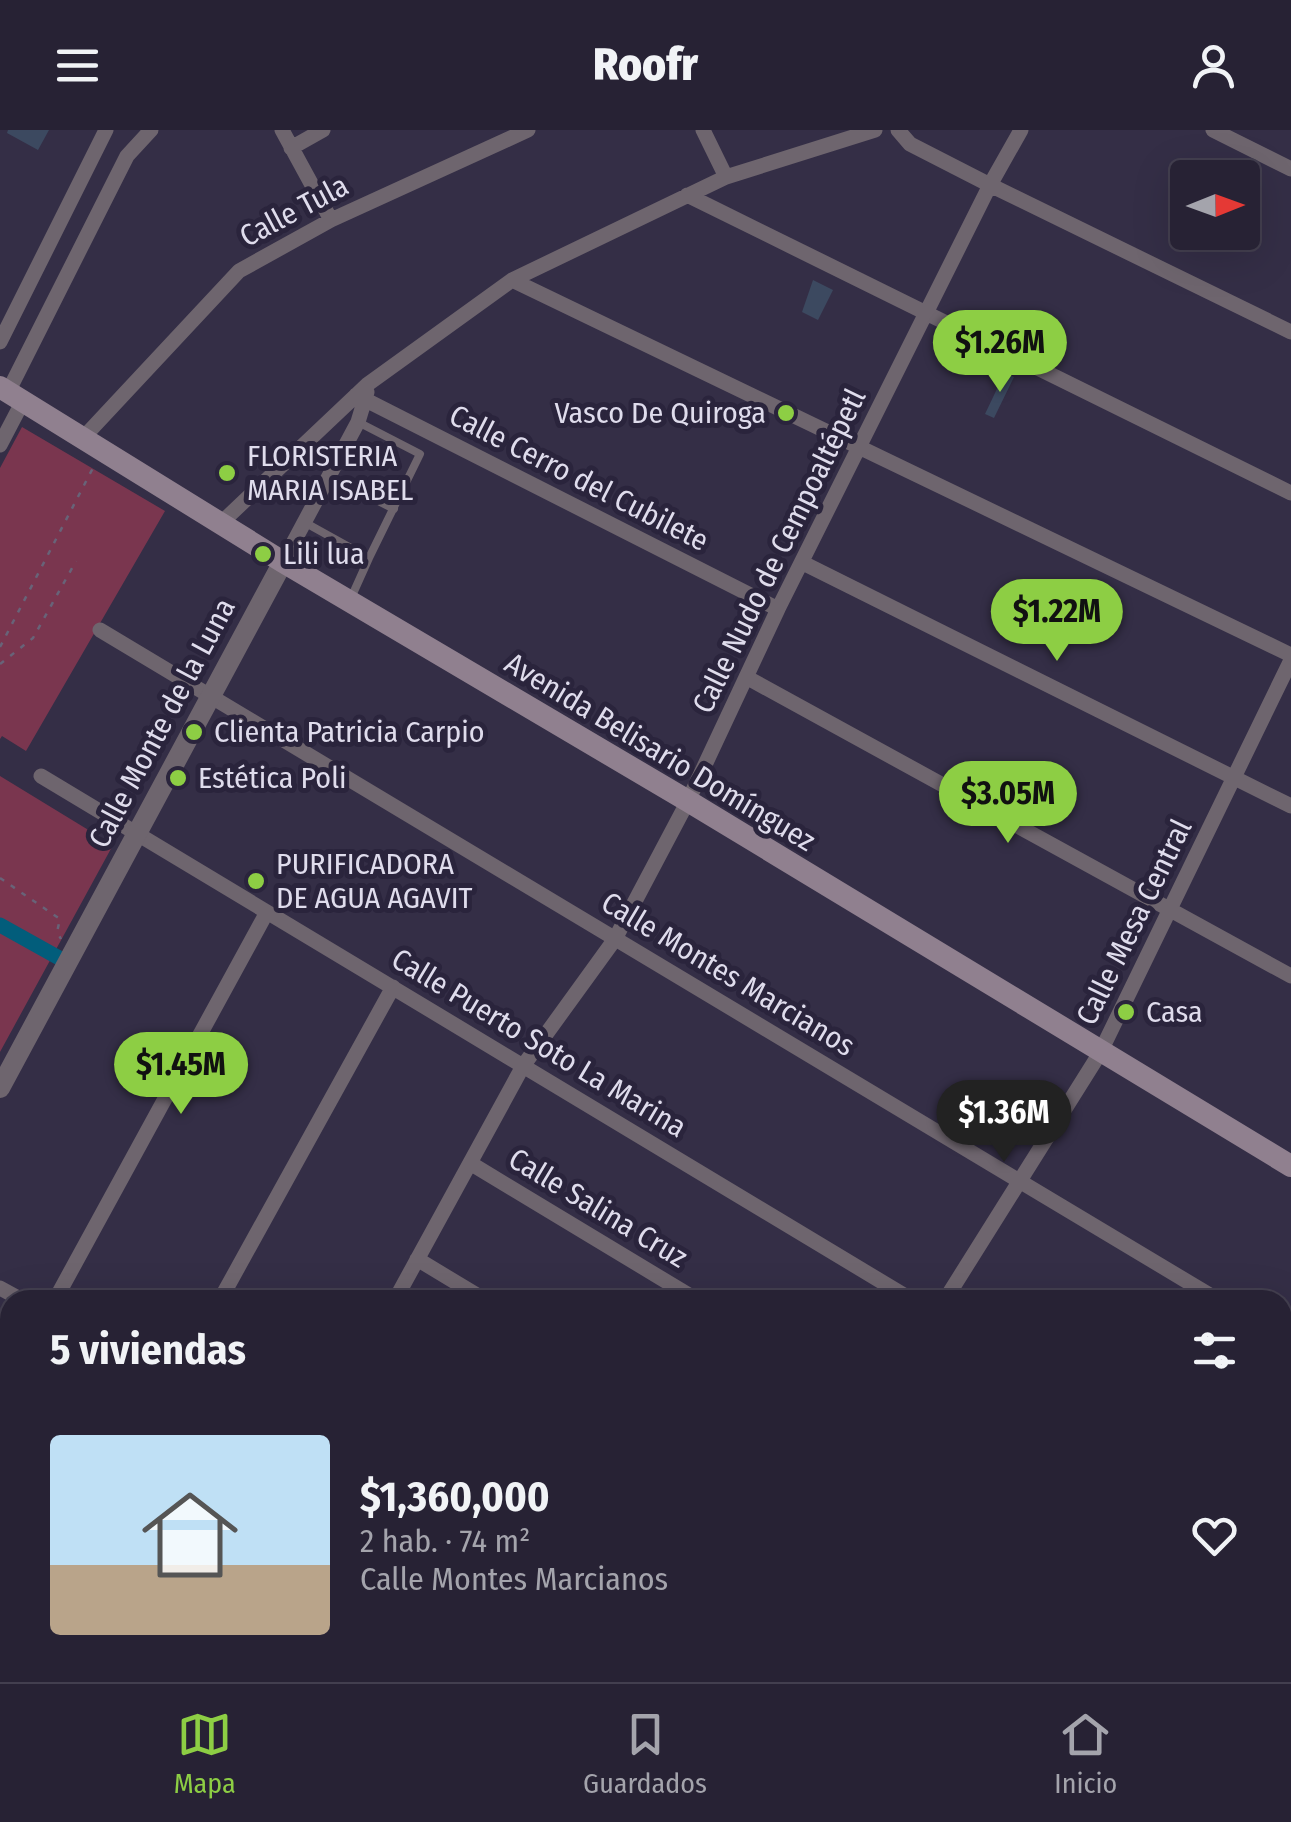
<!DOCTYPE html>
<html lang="es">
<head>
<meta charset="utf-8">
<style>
  body { margin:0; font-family:"Fira Sans Condensed",sans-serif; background:#2f2a3c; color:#f1f3f6; height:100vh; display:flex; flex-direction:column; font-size:38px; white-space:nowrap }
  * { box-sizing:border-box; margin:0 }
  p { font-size:32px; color:#a4a4ac }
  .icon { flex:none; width:55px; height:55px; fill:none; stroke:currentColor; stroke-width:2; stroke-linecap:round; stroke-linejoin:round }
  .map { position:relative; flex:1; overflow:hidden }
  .sheet { position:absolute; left:0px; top:1160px; width:1292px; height:392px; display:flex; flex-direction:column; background:#272234; border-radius:30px 30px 0 0; box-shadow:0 10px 40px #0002,0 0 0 2px #433f4f }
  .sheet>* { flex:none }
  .needle { width:65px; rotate:89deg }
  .buttons { position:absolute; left:1170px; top:30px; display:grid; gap:20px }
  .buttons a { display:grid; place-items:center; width:90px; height:90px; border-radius:10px; background:#272234; box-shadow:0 10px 40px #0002,0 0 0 2px #433f4f; font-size:50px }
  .price { position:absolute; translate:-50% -85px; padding:0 22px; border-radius:35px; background:#8dce44; color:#111; font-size:32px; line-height:65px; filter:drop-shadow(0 2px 5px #0008) }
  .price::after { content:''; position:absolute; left:50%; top:60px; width:30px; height:22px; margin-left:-15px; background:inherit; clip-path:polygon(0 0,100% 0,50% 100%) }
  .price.current { background:#222; color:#fff }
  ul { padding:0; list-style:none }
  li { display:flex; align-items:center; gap:30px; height:250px; padding:0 50px }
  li+li { border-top:2px solid #433f4f }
  li span { display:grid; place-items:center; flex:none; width:280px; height:200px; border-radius:10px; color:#555 }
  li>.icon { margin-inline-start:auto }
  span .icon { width:120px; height:120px; fill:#fffc; stroke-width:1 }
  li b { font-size:42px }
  h2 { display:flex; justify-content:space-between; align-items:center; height:120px; padding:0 50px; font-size:42px }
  header { display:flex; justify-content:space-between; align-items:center; height:130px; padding:0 50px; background:#272234; font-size:45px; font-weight:800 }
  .tabs { display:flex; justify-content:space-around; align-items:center; height:140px; border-top:2px solid #433f4f; background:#272234; font-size:28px; color:#a4a4ac }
  .tabs a { display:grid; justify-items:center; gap:5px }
  .tabs .current { color:#8dce44 }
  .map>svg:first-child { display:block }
  .green { fill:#7a364f }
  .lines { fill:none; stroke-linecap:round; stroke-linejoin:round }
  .canal { stroke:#025d7b; stroke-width:15 }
  .building { fill:#3c4960 }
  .path { stroke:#686378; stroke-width:2.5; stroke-dasharray:5 8; stroke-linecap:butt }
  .service { stroke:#6e656e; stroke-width:8 }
  .minor { stroke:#6e656e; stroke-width:15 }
  .tertiary { stroke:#6e656e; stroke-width:20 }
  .secondary { stroke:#90808f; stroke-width:22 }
  .poi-dot { fill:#8dce44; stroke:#2a243c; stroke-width:4 }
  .labels { text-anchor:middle; stroke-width:10; stroke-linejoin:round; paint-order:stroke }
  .street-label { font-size:30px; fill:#dfdcec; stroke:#2a243c }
  .poi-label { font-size:30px; fill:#dfdcec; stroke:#2a243c; text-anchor:start }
</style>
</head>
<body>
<header><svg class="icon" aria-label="menu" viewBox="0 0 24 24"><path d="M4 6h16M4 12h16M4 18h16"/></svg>Roofr<svg class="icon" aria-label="person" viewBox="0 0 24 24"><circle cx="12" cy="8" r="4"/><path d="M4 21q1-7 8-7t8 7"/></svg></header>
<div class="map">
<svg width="1291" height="1552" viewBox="0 0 1291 1552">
  <rect width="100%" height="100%" fill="#342e46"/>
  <path class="green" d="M22,297L165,381L26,621L2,606L0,609V338Z
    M0,646L113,715L0,922Z"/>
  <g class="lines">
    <path class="canal" d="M0,795L61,829"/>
  </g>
  <path class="building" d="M8,0H49L38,20L7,3Z
    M813,150L833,160L818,190L802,182Z
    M1005,242L1014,247L994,288L985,284Z"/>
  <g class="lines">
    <path class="path" d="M0,517L94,336
      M0,534L33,508L76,431
      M0,748L60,789L57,802L61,809"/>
    <path class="service" d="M329,346L394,379
      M304,392L369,428L420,324L358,292
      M351,468L369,428"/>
    <path class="minor" d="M282,0L331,90
      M703,0L726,47
      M898,0L910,14L990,55L1291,202
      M1213,0L1291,39
      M291,18L323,0
      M687,65L1291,363
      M512,150L1291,525
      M0,212L106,0
      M8,262L127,26L151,0
      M356,265L778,479
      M83,308L239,141L331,90L528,0
      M0,315L23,271
      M220,394L368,254L512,150L726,47L875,0
      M283,432L358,292L367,262
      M803,433L1291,676
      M100,500L1218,1170
      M746,547L1291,846
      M41,646L912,1170
      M470,1033L697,1170
      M417,1129L485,1170
      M0,1158L22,1170
      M55,1170L267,782
      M220,1170L393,857
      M395,1170L523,936L615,809L688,671L778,479L990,55L1021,0
      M945,1170L1100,923L1291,530
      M1282,1209L1291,1214
      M0,1272L10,1253
      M1282,1366L1291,1352
      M1282,1393L1291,1398
      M699,1542L715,1552
      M1248,1542L1264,1552
      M14,1552L19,1542
      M189,1552L194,1542
      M364,1552L369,1542
      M529,1552L534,1542
      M860,1552L865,1542
      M1008,1552L1013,1542
      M1169,1552L1174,1542"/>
    <path class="tertiary" d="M0,958L283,432"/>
    <path class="secondary" d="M0,257L283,432L688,671L1291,1036"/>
  </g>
  <g class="poi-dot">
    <circle cx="786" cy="283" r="10"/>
    <circle cx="227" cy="343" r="10"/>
    <circle cx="263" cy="424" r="10"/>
    <circle cx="194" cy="602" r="10"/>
    <circle cx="178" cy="648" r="10"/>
    <circle cx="256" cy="751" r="10"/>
    <circle cx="1126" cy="882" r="10"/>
  </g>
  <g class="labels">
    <g class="street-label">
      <text transform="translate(294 81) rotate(-28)" y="10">Calle Tula</text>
      <text transform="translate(579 348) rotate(27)" y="10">Calle Cerro del Cubilete</text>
      <text transform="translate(779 421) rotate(-64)" y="10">Calle Nudo de Cempoaltépetl</text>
      <text transform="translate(162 593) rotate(-62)" y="10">Calle Monte de la Luna</text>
      <text transform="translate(660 622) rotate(31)" y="10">Avenida Belisario Domínguez</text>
      <text transform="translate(1134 792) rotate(-64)" y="10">Calle Mesa Central</text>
      <text transform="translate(728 844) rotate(31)" y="10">Calle Montes Marcianos</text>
      <text transform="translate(539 913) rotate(31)" y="10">Calle Puerto Soto La Marina</text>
      <text transform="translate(598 1078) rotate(31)" y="10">Calle Salina Cruz</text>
    </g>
    <g class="poi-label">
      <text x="766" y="293" text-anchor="end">Vasco De Quiroga</text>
      <text x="247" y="336">FLORISTERIA<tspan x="247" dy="34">MARIA ISABEL</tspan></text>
      <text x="283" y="434">Lili lua</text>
      <text x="214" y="612">Clienta Patricia Carpio</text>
      <text x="198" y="658">Estética Poli</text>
      <text x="276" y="744">PURIFICADORA<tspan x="276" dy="34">DE AGUA AGAVIT</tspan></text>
      <text x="1146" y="892">Casa</text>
    </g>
  </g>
</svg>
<div class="buttons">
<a><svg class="needle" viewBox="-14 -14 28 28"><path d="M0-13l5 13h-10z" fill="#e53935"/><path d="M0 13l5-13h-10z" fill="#a4a4ac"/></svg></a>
</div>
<b class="price" style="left:1000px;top:265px">$1.26M</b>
<b class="price" style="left:1057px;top:534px">$1.22M</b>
<b class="price" style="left:1008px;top:716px">$3.05M</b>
<b class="price" style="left:181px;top:987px">$1.45M</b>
<b class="price current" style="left:1004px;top:1035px">$1.36M</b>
<section class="sheet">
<h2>5 viviendas<svg class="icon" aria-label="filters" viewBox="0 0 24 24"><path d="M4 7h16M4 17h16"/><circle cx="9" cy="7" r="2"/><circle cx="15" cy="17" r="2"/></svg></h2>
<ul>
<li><span style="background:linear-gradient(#bfe0f5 65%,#b9a48a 0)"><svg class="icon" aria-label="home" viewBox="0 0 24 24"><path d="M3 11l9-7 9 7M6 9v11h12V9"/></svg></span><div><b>$1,360,000</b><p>2 hab. · 74 m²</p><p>Calle Montes Marcianos</p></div><svg class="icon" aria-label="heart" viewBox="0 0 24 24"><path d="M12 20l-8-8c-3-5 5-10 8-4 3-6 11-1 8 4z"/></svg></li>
</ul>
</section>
</div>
<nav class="tabs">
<a class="current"><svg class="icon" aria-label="map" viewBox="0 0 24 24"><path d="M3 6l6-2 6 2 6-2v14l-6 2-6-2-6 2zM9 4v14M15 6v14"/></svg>Mapa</a>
<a><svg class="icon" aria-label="saved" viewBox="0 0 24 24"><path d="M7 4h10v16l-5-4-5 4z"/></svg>Guardados</a>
<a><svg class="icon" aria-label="home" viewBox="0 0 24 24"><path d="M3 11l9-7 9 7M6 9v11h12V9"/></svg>Inicio</a>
</nav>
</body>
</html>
